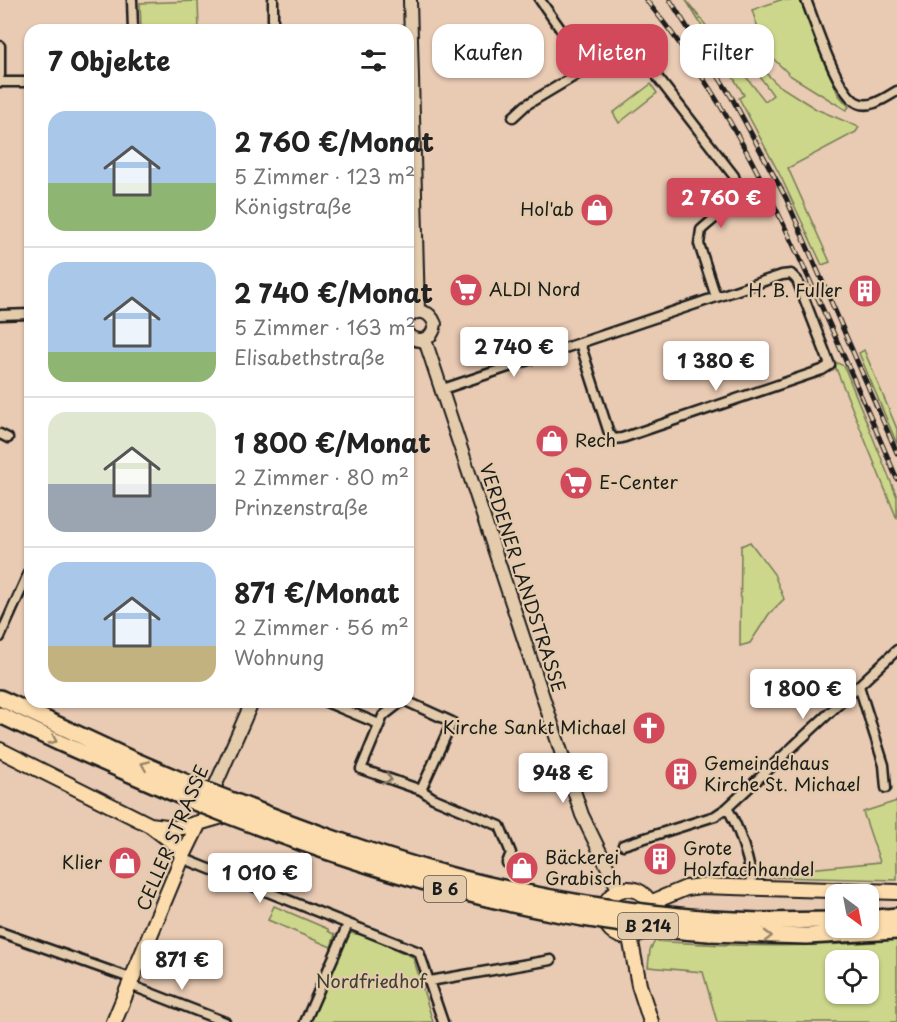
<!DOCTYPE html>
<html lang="de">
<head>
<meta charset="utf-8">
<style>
  body { margin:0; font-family:"Playpen Sans",sans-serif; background:#f2f2f2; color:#222; height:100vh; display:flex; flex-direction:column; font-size:22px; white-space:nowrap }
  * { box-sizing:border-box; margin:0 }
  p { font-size:20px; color:#767676 }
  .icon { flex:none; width:33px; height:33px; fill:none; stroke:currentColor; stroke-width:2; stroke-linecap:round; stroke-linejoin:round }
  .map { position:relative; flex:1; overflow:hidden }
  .sheet { position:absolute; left:24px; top:24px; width:390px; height:684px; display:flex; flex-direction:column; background:#fff; border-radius:18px; box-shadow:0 2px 4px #0004 }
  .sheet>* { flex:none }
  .hud { position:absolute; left:432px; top:24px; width:375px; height:54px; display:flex; gap:12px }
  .needle { width:39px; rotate:148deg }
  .controls { position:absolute; left:825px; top:884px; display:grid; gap:12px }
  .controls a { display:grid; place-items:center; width:54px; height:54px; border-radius:12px; background:#fff; box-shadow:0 2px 4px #0004; font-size:30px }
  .price { position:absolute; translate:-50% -51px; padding:0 14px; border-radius:6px; background:#fff; color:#222; font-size:20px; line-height:39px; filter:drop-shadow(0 2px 3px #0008) }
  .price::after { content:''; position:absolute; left:50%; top:36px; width:18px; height:14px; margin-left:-9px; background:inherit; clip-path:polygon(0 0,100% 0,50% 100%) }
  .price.current { background:#d1495b; color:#fff }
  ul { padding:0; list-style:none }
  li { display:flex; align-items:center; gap:18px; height:150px; padding:0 24px }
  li+li { border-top:2px solid #e0e0e0 }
  li span { display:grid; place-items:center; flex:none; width:168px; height:120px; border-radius:18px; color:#555 }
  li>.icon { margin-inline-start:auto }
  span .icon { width:72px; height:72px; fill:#fffc; stroke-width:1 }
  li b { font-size:26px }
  h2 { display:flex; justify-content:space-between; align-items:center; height:72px; padding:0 24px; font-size:26px }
  .pill { padding:0 21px; border-radius:18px; background:#fff; box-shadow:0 2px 4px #0004; font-size:21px; line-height:54px }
  .pill.current { background:#d1495b; color:#fff }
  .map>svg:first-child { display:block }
  .green { fill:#ccd78b; stroke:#747a54; stroke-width:1.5; fill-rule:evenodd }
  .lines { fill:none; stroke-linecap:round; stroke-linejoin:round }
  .street-casing { stroke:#1c1c1c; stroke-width:13 }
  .secondary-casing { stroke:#1c1c1c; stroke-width:16 }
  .primary-casing { stroke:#1c1c1c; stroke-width:18 }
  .highway-casing { stroke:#1c1c1c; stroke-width:20 }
  .street { stroke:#e3cbac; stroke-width:8 }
  .secondary { stroke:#e3cbac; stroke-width:12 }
  .primary { stroke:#fcdcac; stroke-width:14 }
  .highway { stroke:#fcdcac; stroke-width:15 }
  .rail-casing { stroke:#1c1c1c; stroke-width:5 }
  .rail { stroke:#e3cbac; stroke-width:3; stroke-dasharray:9; stroke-linecap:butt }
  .highway-bridge-casing { stroke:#1c1c1c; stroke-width:20; stroke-linecap:butt }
  .highway-bridge { stroke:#fcdcac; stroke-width:15 }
  .oneway { stroke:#97866b }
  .oneway2 { stroke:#807464 }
  .labels { text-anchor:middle; stroke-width:4.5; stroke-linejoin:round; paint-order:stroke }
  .shield { fill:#e3cbac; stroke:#585047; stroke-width:1.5 }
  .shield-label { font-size:16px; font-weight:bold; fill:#1c1c1c }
  .poi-label { font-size:18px; fill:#1c1c1c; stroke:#e3cbac; text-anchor:start }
  .street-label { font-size:18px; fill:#1c1c1c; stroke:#e3cbac }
  .park-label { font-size:18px; fill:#3f4132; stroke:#e3cbac }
</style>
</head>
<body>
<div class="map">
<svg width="897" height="1022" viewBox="0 0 897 1022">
  <rect width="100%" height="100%" fill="#e9cab3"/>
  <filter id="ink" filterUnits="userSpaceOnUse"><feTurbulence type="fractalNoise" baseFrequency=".0167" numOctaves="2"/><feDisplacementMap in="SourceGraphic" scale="12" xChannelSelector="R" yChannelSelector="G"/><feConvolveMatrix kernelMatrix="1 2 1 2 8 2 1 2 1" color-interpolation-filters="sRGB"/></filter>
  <g filter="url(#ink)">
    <path class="green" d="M686,0L765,101L773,95L738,46L778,85L816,109L859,127L856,132L788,168L830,262L822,265L781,177L739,98L744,95Z
      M780,0H800L838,94L849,107L846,110L791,76L749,35L759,31L752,10Z
      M198,1L199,30H141L140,3Z
      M651,84L657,93L619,123L613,113Z
      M864,350L897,429V444L859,353Z
      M833,361L844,366L897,497V519Z
      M750,542L774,574L784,599L769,614L750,643L740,646L741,546Z
      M897,801V880L772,877L777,866L808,869L880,862L863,812Z
      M274,906L328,929V931L335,935L331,947L268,920Z
      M350,933L363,935L413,957L433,1022H308Z
      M897,940V1022H717L703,972L648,967L650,950L655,941C736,947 816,948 897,940ZM836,960H868V993H836Z"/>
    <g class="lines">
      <g class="street-casing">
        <path id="street" d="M132,0L133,30
          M273,0V30
          M806,0C815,22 837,94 858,103C871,109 886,97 897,91
          M0,46V75
          M658,78L734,176C744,200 717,215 701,230L699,244L716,297
          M0,82H30
          M513,117L526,105L588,68L540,0
          M0,315L30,314
          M440,390L782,275L791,274L797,280L830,365L822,370L622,438L614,439L609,433L580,343
          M0,434L8,438
          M0,637L30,570
          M859,686L884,765L886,788
          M326,702L379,724
          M401,702L383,716L361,769L421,790L433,798L500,826L511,853L507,863
          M408,702L452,722L421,790
          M727,808C738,824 752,867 752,887
          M623,845L715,816L727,808L897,650
          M182,858L419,952L443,1022
          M0,932L133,979
          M430,981L551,960
          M130,985L225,1022
          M305,1022L348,924"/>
      </g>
      <g class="secondary-casing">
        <path id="secondary" d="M410,0L418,311
          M408,317C418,308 430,311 435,324C433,339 420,345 408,335
          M425,340L582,815L619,891
          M209,800L252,702"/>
      </g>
      <g class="primary-casing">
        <path id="primary" d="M0,750L150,825L179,847L182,858
          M150,825L175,828L188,826L229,814
          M604 913a24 24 0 1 1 48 0a24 24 0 1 1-48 0Z
          M650,903L686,888L701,886L897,892
          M630,937L639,985L651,1022
          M114,1022L182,858L199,823"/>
      </g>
      <g class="highway-casing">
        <path id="highway" d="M0,698L131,759L199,788
          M0,715L60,743L192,801
          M711,919L759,921L836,920
          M868,919L897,916
          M709,933L807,936L897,931"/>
      </g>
      <use href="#street" class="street"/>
      <use href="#secondary" class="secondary"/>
      <use href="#primary" class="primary"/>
      <use href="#highway" class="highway"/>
      <g class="rail-casing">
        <path id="rail" d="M646,0C723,93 775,202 824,312C849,367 873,423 897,479
          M670,0L732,98L786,198L897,453"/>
      </g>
      <use href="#rail" class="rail"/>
      <g class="highway-bridge-casing">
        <path id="highway-bridge" d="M199,788C284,821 371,855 460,878C542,899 626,912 711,919
          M192,801C359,868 529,921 709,933"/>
      </g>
      <use href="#highway-bridge" class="highway-bridge"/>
    </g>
    <defs><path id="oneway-chevron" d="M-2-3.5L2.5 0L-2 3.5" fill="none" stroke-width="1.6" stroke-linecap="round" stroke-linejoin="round" transform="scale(1.5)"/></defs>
    <g class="oneway">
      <use href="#oneway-chevron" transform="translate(53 740) rotate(25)"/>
      <use href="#oneway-chevron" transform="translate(145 765) rotate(-157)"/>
      <use href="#oneway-chevron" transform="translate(768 936)"/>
    </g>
    <use class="oneway2" href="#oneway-chevron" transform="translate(388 779) rotate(19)"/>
  </g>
  <defs>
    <g id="shop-disc" transform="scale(1.725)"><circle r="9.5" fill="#d1495b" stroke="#e3cbac"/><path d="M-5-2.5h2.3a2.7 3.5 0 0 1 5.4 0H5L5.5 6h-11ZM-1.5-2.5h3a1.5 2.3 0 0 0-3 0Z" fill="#fff"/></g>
    <g id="supermarket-disc" transform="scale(1.725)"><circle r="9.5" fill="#d1495b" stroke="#e3cbac"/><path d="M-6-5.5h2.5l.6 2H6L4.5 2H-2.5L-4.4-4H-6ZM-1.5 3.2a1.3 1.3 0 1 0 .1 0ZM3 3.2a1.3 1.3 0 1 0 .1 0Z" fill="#fff"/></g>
    <g id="building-disc" transform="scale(1.725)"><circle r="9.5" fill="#d1495b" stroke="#e3cbac"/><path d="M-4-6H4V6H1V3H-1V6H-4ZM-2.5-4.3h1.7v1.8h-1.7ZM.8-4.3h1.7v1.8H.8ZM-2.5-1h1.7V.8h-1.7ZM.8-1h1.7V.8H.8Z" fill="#fff"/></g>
    <g id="church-disc" transform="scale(1.725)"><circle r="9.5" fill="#d1495b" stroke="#e3cbac"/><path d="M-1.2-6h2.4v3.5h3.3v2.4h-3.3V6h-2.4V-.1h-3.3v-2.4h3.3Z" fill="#fff"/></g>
  </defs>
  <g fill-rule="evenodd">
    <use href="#shop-disc" x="597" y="210"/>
    <use href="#supermarket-disc" x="466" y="290"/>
    <use href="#building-disc" x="865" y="291"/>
    <use href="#shop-disc" x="552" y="441"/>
    <use href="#supermarket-disc" x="576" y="483"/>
    <use href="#church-disc" x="649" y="728"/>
    <use href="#building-disc" x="681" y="774"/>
    <use href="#building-disc" x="660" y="859"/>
    <use href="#shop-disc" x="125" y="863"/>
    <use href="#shop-disc" x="522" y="868"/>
  </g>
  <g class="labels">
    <g class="shield">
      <rect x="424" y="876" width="42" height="26" rx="4.5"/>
      <rect x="618" y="913" width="60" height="26" rx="4.5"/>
    </g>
    <g class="shield-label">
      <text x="445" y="895">B 6</text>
      <text x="648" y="932">B 214</text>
    </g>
    <g class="poi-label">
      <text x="574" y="216" text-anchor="end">Hol'ab</text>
      <text x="489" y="296">ALDI Nord</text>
      <text x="842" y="297" text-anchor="end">H. B. Fuller</text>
      <text x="575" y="447">Rech</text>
      <text x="599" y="489">E-Center</text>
      <text x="626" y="734" text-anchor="end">Kirche Sankt Michael</text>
      <text x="704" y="770">Gemeindehaus<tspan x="704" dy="21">Kirche St. Michael</tspan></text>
      <text x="683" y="855">Grote<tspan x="683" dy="21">Holzfachhandel</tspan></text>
      <text x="545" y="864">Bäckerei<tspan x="545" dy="21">Grabisch</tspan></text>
      <text x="102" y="869" text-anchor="end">Klier</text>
    </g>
    <g class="street-label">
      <text transform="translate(522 578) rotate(72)" y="6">VERDENER LANDSTRASSE</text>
      <text transform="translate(173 838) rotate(-67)" y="6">CELLER STRASSE</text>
    </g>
    <g class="park-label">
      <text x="371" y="988">Nordfriedhof</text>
    </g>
  </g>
</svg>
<div class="controls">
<a><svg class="needle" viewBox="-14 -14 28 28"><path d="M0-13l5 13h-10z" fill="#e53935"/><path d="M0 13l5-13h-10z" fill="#767676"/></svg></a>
<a><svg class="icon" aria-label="locate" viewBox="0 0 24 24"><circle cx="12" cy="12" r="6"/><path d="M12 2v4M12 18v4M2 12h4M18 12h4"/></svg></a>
</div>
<b class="price current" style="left:721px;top:229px">2 760 €</b>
<b class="price" style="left:514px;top:378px">2 740 €</b>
<b class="price" style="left:716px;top:392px">1 380 €</b>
<b class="price" style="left:803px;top:720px">1 800 €</b>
<b class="price" style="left:563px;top:804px">948 €</b>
<b class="price" style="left:260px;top:904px">1 010 €</b>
<b class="price" style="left:182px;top:991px">871 €</b>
<div class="hud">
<a class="pill">Kaufen</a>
<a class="pill current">Mieten</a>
<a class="pill">Filter</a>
</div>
<section class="sheet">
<h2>7 Objekte<svg class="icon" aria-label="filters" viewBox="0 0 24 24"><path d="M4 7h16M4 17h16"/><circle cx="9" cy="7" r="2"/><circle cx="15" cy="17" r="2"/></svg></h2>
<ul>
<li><span style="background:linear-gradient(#a9c7e8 60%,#8fb573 0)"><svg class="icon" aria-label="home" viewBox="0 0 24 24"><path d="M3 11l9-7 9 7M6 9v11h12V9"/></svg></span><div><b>2 760 €/Monat</b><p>5 Zimmer · 123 m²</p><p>Königstraße</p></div></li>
<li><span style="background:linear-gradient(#a9c7e8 75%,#8fb573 0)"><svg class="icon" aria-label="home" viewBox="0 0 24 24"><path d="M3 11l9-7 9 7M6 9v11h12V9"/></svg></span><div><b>2 740 €/Monat</b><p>5 Zimmer · 163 m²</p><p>Elisabethstraße</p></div></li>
<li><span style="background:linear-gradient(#dfe7d0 60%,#9aa5b1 0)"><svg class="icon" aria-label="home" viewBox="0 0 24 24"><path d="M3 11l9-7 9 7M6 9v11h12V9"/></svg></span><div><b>1 800 €/Monat</b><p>2 Zimmer · 80 m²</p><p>Prinzenstraße</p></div></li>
<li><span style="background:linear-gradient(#a9c7e8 70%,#c2b280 0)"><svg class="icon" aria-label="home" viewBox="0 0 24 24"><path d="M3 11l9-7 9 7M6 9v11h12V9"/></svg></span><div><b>871 €/Monat</b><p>2 Zimmer · 56 m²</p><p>Wohnung</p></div></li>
</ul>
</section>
</div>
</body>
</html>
